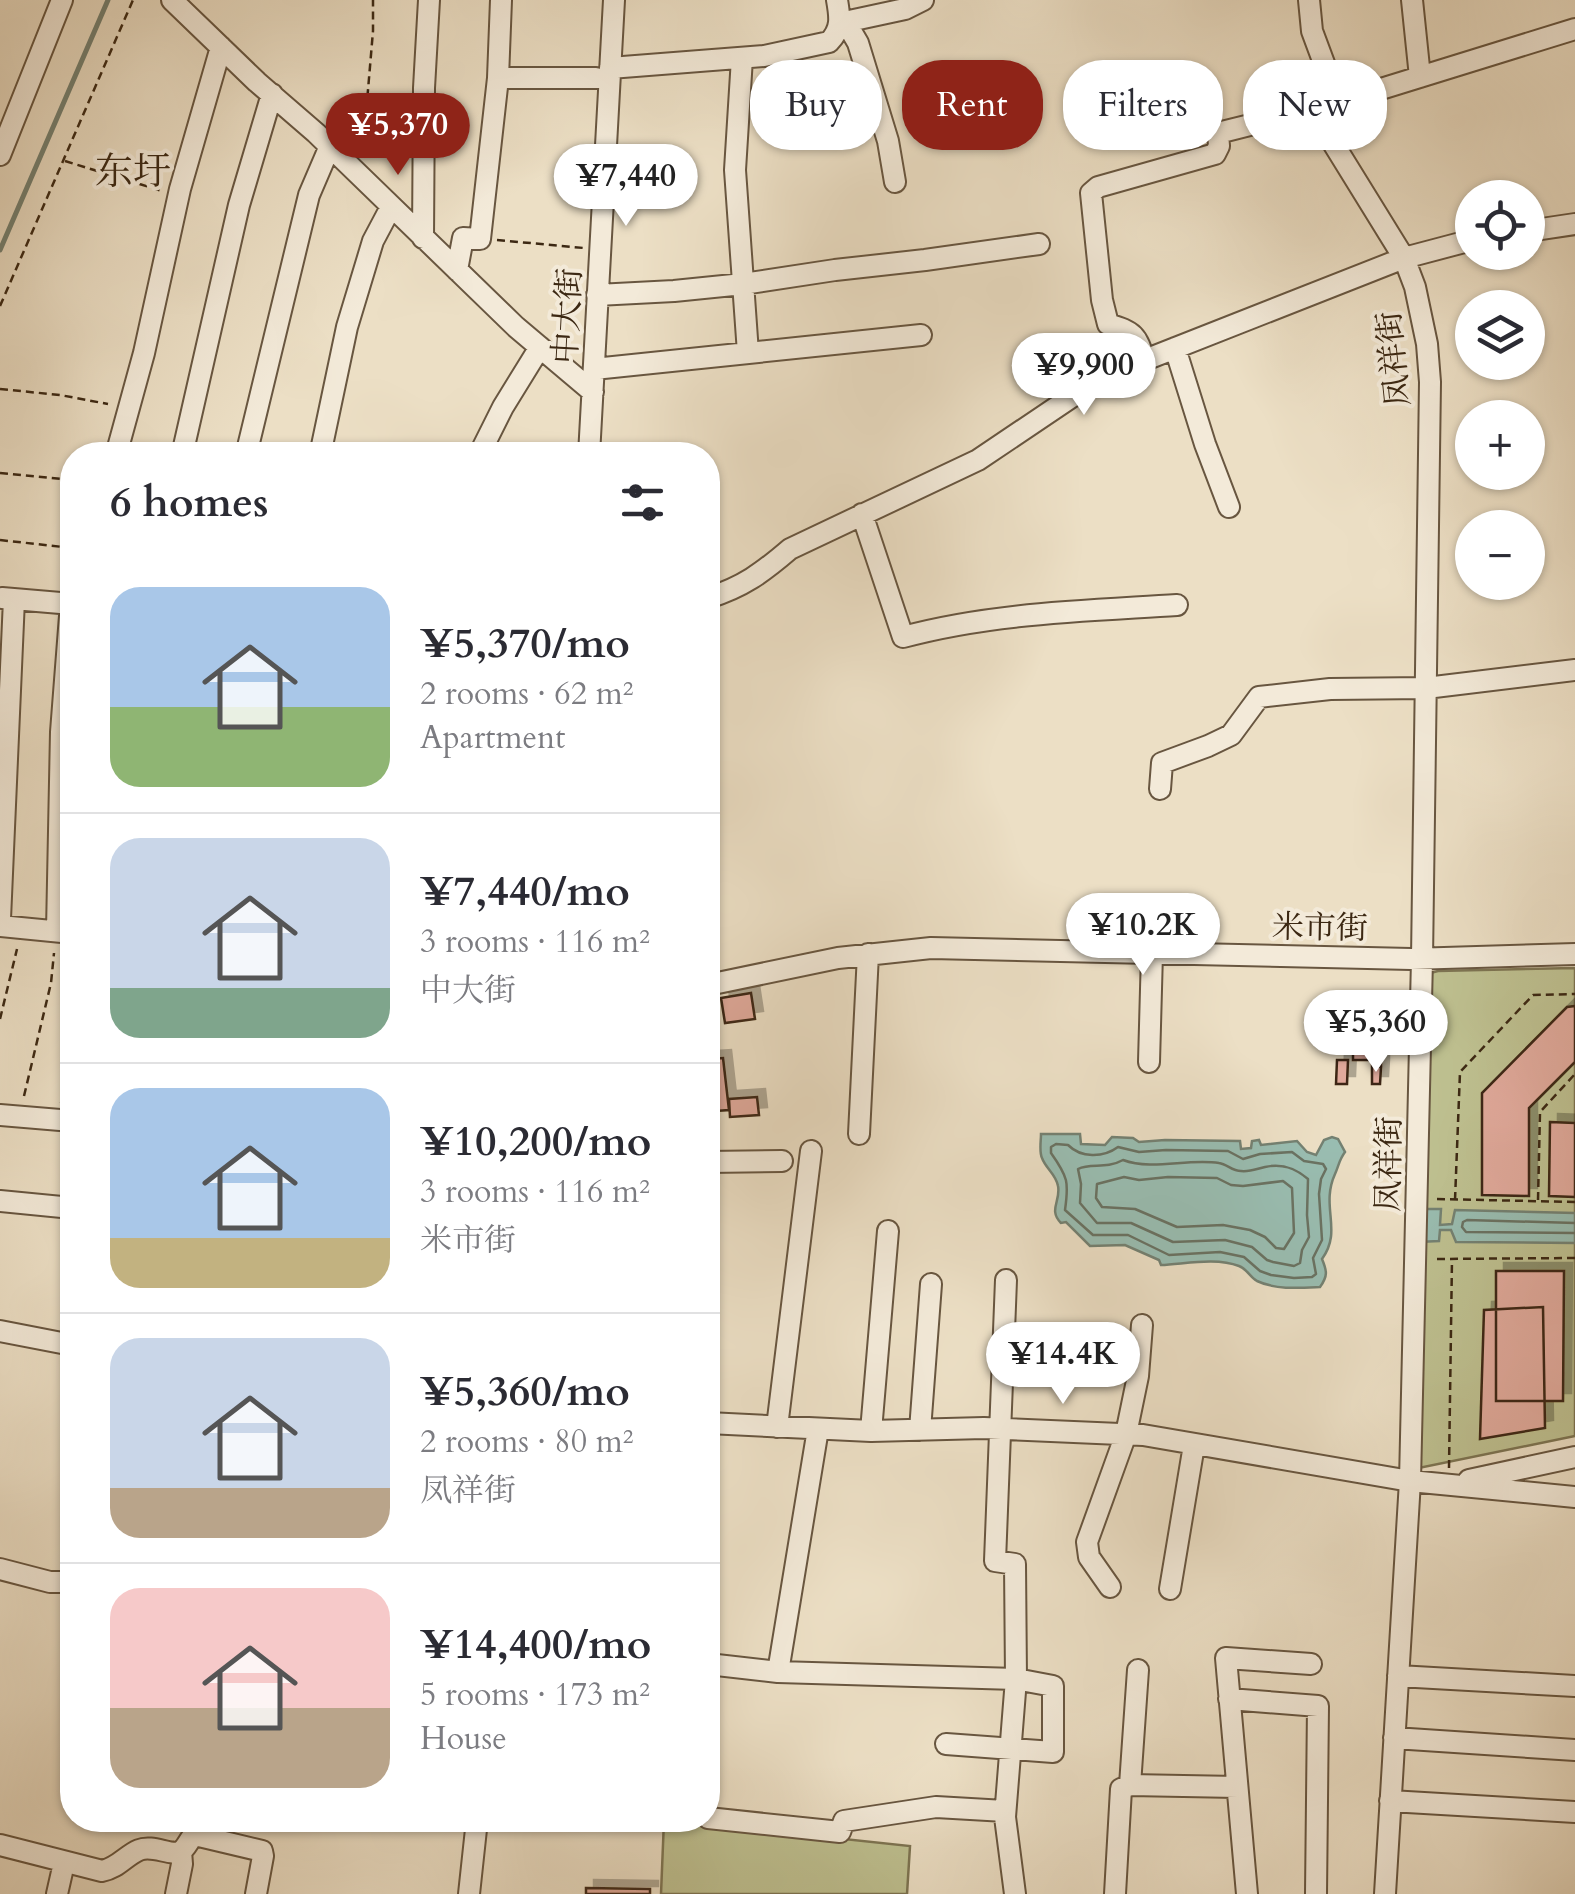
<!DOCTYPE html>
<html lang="en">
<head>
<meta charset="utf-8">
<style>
  body { margin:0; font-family:Cardo,"Noto Serif SC",serif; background:#f7f7f7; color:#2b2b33; height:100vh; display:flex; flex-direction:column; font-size:38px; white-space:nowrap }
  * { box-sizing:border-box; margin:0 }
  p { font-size:32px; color:#7c7c81 }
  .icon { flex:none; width:55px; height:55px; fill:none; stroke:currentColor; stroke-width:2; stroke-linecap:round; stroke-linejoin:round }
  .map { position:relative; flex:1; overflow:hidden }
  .details { position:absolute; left:60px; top:442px; width:660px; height:1390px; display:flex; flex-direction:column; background:#fff; border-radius:40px; box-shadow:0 2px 8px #0004 }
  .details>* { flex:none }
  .top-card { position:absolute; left:750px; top:60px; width:675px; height:90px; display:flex; gap:20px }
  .buttons { position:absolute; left:1455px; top:180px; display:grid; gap:20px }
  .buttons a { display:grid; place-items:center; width:90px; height:90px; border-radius:50%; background:#fff; box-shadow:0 2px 8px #0004; font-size:50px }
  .price { position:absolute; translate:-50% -85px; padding:0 22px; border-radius:35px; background:#fff; color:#222; font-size:32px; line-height:65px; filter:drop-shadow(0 2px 5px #0008) }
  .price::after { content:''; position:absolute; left:50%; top:60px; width:30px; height:22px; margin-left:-15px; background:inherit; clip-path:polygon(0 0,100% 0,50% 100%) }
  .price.selected { background:#8f2418; color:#fff }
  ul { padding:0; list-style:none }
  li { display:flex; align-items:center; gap:30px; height:250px; padding:0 50px }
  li+li { border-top:2px solid #e1e1e2 }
  li span { display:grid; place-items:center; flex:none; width:280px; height:200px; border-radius:30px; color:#555 }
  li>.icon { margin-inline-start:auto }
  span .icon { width:120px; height:120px; fill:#fffc; stroke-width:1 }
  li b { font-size:42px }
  h2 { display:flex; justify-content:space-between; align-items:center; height:120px; padding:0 50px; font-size:42px }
  .tag { padding:0 35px; border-radius:40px; background:#fff; box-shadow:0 2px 8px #0004; font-size:35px; line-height:90px }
  .tag.selected { background:#8f2418; color:#fff }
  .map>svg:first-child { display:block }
  .green { fill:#bec090; stroke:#7d7452; stroke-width:2.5 }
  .water { fill:#99bdb1; stroke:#748172; stroke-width:2.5 }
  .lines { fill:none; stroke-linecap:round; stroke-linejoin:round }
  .shore { stroke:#6a7262; stroke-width:2.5 }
  .stream { stroke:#748172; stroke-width:5 }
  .building { fill:#e0a99b; stroke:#3c2813; stroke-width:2.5; filter:url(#shadow) }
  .minor-casing { stroke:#685640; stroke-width:24 }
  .path { stroke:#3c2813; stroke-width:2.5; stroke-dasharray:8 5; stroke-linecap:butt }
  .minor { stroke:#f3ead9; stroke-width:20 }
  .labels { text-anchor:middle; stroke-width:8; stroke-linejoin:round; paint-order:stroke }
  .street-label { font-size:32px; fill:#3c2813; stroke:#f3ead9 }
  .quarter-label { font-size:38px; fill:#3c2813; stroke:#f3ead9 }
</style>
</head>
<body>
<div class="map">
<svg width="1575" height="1894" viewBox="0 0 1575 1894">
  <defs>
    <filter id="shadow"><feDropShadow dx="8" dy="-8" stdDeviation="0" flood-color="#0004"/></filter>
  </defs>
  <rect width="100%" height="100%" fill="#ecdfc5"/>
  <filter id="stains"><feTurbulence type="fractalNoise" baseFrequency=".002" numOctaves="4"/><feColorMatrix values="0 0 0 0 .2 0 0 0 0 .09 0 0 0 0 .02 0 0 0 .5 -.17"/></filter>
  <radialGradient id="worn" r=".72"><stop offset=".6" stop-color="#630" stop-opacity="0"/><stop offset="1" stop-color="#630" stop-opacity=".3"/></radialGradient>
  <path class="green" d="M1575,968V1436L1409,1470L1419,976L1438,971Z
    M664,1820L910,1846L907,1894H661Z"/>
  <path class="water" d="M1041,1134H1080L1081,1144L1105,1145L1112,1137L1133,1138L1139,1142L1165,1140L1240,1141L1241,1149L1251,1148L1252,1141L1259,1140L1261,1145L1297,1141L1307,1152L1316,1155L1324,1140L1332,1137L1338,1139L1345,1152C1339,1160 1339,1165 1335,1174C1320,1207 1343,1230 1322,1259C1327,1271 1328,1276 1320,1287C1300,1288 1276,1290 1257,1281C1250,1277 1247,1269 1239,1266C1216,1257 1185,1264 1161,1265L1159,1260L1125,1245L1090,1246L1066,1222L1061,1223C1048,1210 1061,1201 1058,1186C1056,1174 1046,1169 1042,1158C1039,1152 1041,1141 1041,1134Z
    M1419,1209H1441L1440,1225L1452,1224L1455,1210L1575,1213V1243L1456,1242L1451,1230H1440L1439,1241L1418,1242Z"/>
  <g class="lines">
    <path class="shore" d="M1056,1144L1068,1145C1081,1158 1103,1158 1118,1147L1139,1152L1166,1150L1228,1151L1243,1159L1260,1154L1292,1152L1304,1161L1323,1164L1326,1169L1321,1179L1319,1194L1322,1240L1313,1258L1316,1274L1312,1277L1294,1278L1271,1275L1260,1271L1244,1257L1220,1252L1169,1255L1128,1235H1093L1065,1210C1069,1182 1068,1177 1051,1153V1147Z
      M1123,1160C1153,1171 1187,1158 1219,1163C1227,1164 1232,1171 1241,1171C1250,1172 1256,1169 1265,1167C1282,1163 1295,1168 1308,1179L1307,1215L1309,1237L1302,1250L1300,1263L1294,1266L1273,1262L1267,1260L1252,1247L1225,1240L1173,1242L1131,1223H1097L1080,1203L1081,1184L1078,1169C1091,1162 1105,1170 1123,1160Z
      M1124,1177L1139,1180L1168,1177L1217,1178L1231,1185L1243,1186L1283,1181L1292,1188L1294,1233L1284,1249L1276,1248L1265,1237L1250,1230L1223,1225L1177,1227L1135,1209L1102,1207L1096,1198L1097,1184Z
      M1575,1223L1467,1220L1463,1222L1462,1227L1466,1232L1575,1233"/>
    <path class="stream" d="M0,250L108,0"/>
  </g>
  <path class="building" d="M751,993L755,1019L725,1023L721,998Z
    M1575,1006V1062L1529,1108V1196L1482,1195V1093L1567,1007Z
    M1353,1048L1370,1049V1060H1353Z
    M1372,1049H1381V1066H1372Z
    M723,1058L729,1110L716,1111L710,1059Z
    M1337,1060H1348L1347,1084H1336Z
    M1372,1066L1381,1067L1380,1084H1372Z
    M757,1097L759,1115L730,1117L729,1099Z
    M1550,1122L1575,1123V1197L1549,1196Z
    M1496,1271H1564L1563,1401H1496Z
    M1543,1307L1545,1428L1480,1439L1484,1310Z
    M586,1888L650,1889V1894H586Z"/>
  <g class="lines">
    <g class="minor-casing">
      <path id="minor" d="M172,0L257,82L316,133L516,327L593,392
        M1309,0L1312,31L1325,66L1328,88L1325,114L1328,135L1404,258L1415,287L1427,344L1430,382L1422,959L1410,1481L1385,1894
        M1412,0L1420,77
        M840,23L851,31L858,43L888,141L895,182
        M840,23L905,9L923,0
        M742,58L735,170L748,353
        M610,68L764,56L829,42C842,29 840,17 837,0
        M498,78H596
        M0,155L62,0
        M1528,231L1575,224
        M423,238L424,88L429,0
        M457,270L463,238L480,239L498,78L501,0
        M597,295L674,291L743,284L835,270L925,260L1039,244
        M1175,348L1205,444L1229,507
        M1144,360C1137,335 1134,332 1108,324L1102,300L1091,193L1098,187L1215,154L1219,146L1218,133L1326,106L1575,29
        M594,369L921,335
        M116,455L144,353L180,189L221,47
        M182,455L239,205L272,94
        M246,455L309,195L330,146
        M320,455L347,327L373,241L391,207
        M479,455L503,407L540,347
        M589,455L614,0
        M862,514L903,637C992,613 1084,611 1177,605
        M2,598L72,604
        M708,598C743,587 762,573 790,549L978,460L1085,388L1117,371L1404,258L1472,240
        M1160,789L1162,763L1208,746L1231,735L1259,697L1330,689L1426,688L1575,670
        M0,919L14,599
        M0,926L72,933
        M57,931L61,732L71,603
        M708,985L838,958L931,948L1411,959L1575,954
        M1149,1062L1152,953
        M0,1115L72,1121
        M859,1134L868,954
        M708,1162L782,1161
        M0,1201L72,1208
        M1006,1280L995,1561L1015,1564L1016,1679L1005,1817L1015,1894
        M0,1331L72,1345
        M708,1423L871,1431L984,1428L1143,1435L1410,1481L1575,1497
        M777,1427L811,1151
        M920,1430L931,1284
        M871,1431L888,1231
        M1469,1480L1575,1457
        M0,1569L50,1582H72
        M1110,1587L1089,1557L1087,1542L1126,1434L1138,1376L1142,1325
        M1170,1589L1194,1445
        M708,1664L778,1672L1016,1679L1053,1686V1752L946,1744
        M778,1672L818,1429
        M1398,1676L1575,1686
        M1229,1699L1318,1706L1316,1894
        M1394,1738L1575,1750
        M1130,1785L1138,1670
        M1390,1801L1575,1812
        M708,1818L840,1832L844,1821L936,1807L1005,1811
        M0,1845L102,1871C118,1868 125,1856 139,1850C153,1844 172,1857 181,1851C186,1848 188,1842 192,1837L199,1836L262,1851L263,1856L256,1894
        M57,1894L64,1863
        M176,1894L182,1864L181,1851
        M469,1894L477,1820
        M1115,1894L1121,1789L1130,1785L1237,1787
        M1247,1894L1226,1658L1311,1664"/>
    </g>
    <path class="path" d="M363,149L373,31V0
      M65,161L162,191
      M497,240L584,248
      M0,306L133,0
      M0,389L60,395L108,404
      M0,473L72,480
      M0,540L72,548
      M0,1019L17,949
      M24,1096L51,983L54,953
      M61,1103L72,1055
      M1437,1199L1575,1202
      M1455,1200L1460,1072L1533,995L1575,994
      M1538,1200L1540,1112L1575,1074
      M1437,1259L1575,1258
      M1449,1468L1452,1259"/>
    <use href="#minor" class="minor"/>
  </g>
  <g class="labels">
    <g class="street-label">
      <text transform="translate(567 316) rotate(-87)" y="11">中大街</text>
      <text transform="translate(1393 359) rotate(-96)" y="11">凤祥街</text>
      <text transform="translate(1320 927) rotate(1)" y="11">米市街</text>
      <text transform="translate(1388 1164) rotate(-89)" y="11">凤祥街</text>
    </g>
    <g class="quarter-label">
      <text x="133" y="184">东圩</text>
    </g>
  </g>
  <rect width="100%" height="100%" filter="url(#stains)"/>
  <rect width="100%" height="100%" fill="url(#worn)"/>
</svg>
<div class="buttons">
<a><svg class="icon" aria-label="locate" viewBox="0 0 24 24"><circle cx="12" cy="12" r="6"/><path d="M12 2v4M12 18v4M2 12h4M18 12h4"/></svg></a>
<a><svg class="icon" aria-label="layers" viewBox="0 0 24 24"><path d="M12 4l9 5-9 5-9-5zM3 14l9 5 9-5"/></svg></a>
<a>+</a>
<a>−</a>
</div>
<b class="price selected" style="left:398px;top:178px">¥5,370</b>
<b class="price" style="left:626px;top:229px">¥7,440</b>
<b class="price" style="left:1084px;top:418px">¥9,900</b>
<b class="price" style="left:1143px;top:978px">¥10.2K</b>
<b class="price" style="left:1376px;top:1075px">¥5,360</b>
<b class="price" style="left:1063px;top:1407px">¥14.4K</b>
<div class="top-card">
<a class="tag">Buy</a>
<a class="tag selected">Rent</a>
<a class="tag">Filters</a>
<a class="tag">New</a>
</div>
<section class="details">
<h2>6 homes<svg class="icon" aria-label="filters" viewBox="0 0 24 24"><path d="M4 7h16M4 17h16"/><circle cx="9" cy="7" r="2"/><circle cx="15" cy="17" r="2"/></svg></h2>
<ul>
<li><span style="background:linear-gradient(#a9c7e8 60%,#8fb573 0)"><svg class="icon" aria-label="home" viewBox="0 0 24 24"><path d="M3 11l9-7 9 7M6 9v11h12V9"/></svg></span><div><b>¥5,370/mo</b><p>2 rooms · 62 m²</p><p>Apartment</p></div></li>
<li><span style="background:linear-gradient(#c9d6e8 75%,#7fa58c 0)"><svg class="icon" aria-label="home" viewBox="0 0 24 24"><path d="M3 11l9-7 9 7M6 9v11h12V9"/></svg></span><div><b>¥7,440/mo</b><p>3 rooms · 116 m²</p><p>中大街</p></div></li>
<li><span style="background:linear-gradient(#a9c7e8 75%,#c2b280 0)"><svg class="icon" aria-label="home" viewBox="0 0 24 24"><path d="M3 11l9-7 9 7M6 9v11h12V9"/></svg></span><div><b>¥10,200/mo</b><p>3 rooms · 116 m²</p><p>米市街</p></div></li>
<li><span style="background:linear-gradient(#c9d6e8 75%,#b9a48a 0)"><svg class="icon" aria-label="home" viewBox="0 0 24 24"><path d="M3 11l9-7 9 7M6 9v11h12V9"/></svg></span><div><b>¥5,360/mo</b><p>2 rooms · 80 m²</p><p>凤祥街</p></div></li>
<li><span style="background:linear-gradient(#f6c9c9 60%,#b9a48a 0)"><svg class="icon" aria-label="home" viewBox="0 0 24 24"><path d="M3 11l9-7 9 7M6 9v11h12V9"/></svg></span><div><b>¥14,400/mo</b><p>5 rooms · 173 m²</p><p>House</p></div></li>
</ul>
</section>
</div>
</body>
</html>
